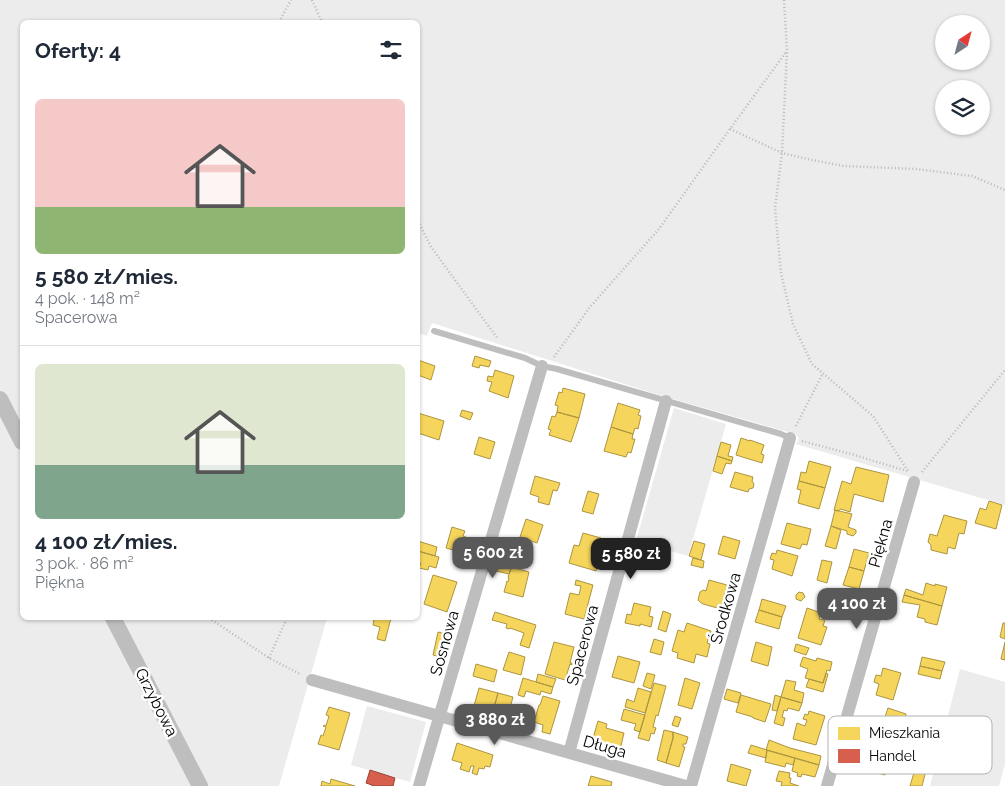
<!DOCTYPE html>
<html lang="pl">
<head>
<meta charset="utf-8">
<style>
  body { margin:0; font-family:Raleway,sans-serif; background:#f2f2f3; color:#1f2937; height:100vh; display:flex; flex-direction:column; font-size:19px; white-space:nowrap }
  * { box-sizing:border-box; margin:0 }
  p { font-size:16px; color:#747a83 }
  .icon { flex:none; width:28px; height:28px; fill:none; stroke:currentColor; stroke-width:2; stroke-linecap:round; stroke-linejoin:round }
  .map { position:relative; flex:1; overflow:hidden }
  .side { position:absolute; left:20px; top:20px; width:400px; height:600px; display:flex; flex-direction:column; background:#fff; border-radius:8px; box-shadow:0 1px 4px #0004 }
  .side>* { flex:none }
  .needle { width:32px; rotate:36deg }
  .fabs { position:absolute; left:935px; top:15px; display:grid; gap:10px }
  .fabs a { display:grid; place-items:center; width:55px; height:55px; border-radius:50%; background:#fff; box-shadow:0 1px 4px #0004; font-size:25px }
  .price { position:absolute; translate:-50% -42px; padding:0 11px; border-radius:10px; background:#595959; color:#fff; font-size:16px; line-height:32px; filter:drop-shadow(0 1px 2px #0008) }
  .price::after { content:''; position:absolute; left:50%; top:30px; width:15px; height:11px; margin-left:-8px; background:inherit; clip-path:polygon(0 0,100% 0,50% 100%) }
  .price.current { background:#222; color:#fff }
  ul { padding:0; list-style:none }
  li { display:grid; align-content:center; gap:10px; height:265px; padding:0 15px }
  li+li { border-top:1px solid #e0e1e3 }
  li span { display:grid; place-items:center; height:155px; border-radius:8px; color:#555 }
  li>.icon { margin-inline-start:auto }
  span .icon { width:90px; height:90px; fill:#fffc; stroke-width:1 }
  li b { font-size:21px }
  h2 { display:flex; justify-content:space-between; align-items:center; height:60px; padding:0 15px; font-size:21px }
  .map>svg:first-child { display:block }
  .green { fill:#ececec; fill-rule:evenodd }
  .homes { fill:#f6d55c; stroke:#ac9540 }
  .shops { fill:#d6604d; stroke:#964336 }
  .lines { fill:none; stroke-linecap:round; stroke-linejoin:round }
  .path { stroke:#b9b9b9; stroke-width:2.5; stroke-dasharray:1 2.5; stroke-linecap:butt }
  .service { stroke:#bebebe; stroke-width:6 }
  .minor { stroke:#bebebe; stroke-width:12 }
  .tertiary { stroke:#bebebe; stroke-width:16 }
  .labels { text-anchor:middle; stroke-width:5; stroke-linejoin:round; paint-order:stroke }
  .street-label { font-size:16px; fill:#000; stroke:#fff }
  .key { fill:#fff; stroke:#b2b2b2; stroke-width:1 }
  .key-label { font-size:14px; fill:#000 }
</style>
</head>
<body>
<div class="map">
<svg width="1005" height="786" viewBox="0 0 1005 786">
  <rect width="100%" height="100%" fill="#fff"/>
  <path class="green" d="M0,0H1005V505L796,444L799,438L795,434L659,395L432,323L427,336L418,333V22H22V618H327L279,786H0ZM944,24H981V61H944ZM944,89H981V126H944Z
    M674,408L726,424L688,556L636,541Z
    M960,669L1005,682V764L999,786H930Z
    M367,706L426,722L410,782L351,765Z"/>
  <path class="homes" d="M475,356L491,361L489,367L480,365L479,368L472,366Z
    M418,360L435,366L431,380L418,375Z
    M495,370L514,376L508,398L489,391L492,382L487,381L488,376L493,377Z
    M563,388L585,394L579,418L557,412L558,406L555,405L559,392L562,393Z
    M618,403L640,410L638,415L641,416L638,429L635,428L633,434L611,427Z
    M462,410L473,413L470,420L460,416Z
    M557,412L579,418L571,442L549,435L551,430L548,429L552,416L555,417Z
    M418,413L444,421L439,440L418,433Z
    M611,427L633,434L632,439H635L631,453L628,452L626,457L604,451Z
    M479,437L495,442L490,459L474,454Z
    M741,438L750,441V440L764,445L761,454L764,455L762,463L736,455Z
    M721,442L731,445L728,456L733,457L732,461L717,456Z
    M717,456L732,461L731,464L726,463L722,474L713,471Z
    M809,461L831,467L825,488L799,481L801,472L806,473Z
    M856,467L889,475L883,502L854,494L850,512L841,509L838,511L834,510L842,481L851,484Z
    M735,472L753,477L752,481L754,484L753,488L749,489L748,492L730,487Z
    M535,476L560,483L557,491L553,490L549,505L538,502L539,497L530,494Z
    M799,481L825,488L819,509L798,503L801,490L797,489Z
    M588,491L599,494L593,514L582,511Z
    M989,501L1002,505L996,529L975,523L980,508L986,510Z
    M835,510L852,514L848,527L856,530V533L853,536L847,534V531L831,526Z
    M944,515L967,521L964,534L959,533L955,549L948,547L947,554L931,550V545L928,542L930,534L937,536Z
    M526,519L543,525L537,543L520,537Z
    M787,523L811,529L807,545L802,544L800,549L781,544Z
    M831,526L841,530L836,549L825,546Z
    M452,527L465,531L463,536L468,538L464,553L446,548Z
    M583,533L601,538L596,558L599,559L596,571L569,563L574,545L579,546Z
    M723,536L740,541L735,559L718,554Z
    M418,541L437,547L435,556L418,551Z
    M694,541L705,544L701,560L689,556Z
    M854,549L869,553L864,571L849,567Z
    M777,550L798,556L792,576L772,569L774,560L770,559L772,553L776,554Z
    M418,551L439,557L436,568L429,566L428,570L419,568L421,563L418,562Z
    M693,558L704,561L703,568L691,565Z
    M499,560L513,564L509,574L496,571Z
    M822,560L832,562L827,583L817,580Z
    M511,567L529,572L523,597L504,592L507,581L508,582L509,578H508Z
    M849,567L864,571L859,589L843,585Z
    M433,575L457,582L447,612L424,604Z
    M576,580L593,585L584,619L565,614L570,593L579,595L581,586L575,585Z
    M709,580L727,585L721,609L703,604L700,602L698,600L700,592L703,590L706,591Z
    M926,583L935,586V584L947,587L942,606L904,595L906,589L923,595Z
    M799,592L803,593L805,597L801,601L796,599V595Z
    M904,595L942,606L937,625L925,622V619L917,617L920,605L902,602Z
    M762,599L786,606L782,617L759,610Z
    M634,603L651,607L649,616L653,617L651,627L640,624V626L625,623L627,614L631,615Z
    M807,608L821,613L819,619L825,620L823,626L827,627L821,645L798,638Z
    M759,610L782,617L779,629L755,622Z
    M663,611L671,614L666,632L658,629Z
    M495,612L536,625L529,648L520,645L524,633L510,628L509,629L506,628L507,624L492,620Z
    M367,618H391L385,641L377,639L380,627L373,625L374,620Z
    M687,623L711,631L707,643L710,644L707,657L696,654L694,663L677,658L678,653L672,651L678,630L684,632Z
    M1003,623H1005V639L1000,637Z
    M438,632L450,635L444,658L433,655Z
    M654,639L664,642L661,655L650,652Z
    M554,642L574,647L570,663H572V665L570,664L565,680L545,674Z
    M756,642L772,647L768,666L751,661Z
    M1005,642V660L1001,659Z
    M796,644L809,648L806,655L794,651Z
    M509,652L525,657L521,675L503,670Z
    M618,656L640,662L634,683L612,677Z
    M803,657L816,661L817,658L832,662L830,671L827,670L823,683L805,678L808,669L800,666Z
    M922,657L945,662L942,671L920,666Z
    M476,664L497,670L494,682L473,676Z
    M920,666L942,671L940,679L918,674Z
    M883,668L901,673L893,700L876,695L879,684L874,682L876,675L881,676Z
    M647,673L655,675L651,689L643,686Z
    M826,673L828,674L823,692L806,687L809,679L823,683Z
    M538,674L556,679L553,687L536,682Z
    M523,678L553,687L551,694L541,691L540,695L526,691L524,697L518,695Z
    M685,678L700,683L692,709L678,705Z
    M786,680L796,682L794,690L804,693L802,703L781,697Z
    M654,683L666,686L658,716L656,715L653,727L656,728L654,734L651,733L649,741L638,738Z
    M479,688L498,693L493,711L474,706Z
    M638,688L651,692L645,713L625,707L627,699L634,702Z
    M727,689L741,693L738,703L724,699Z
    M498,693L513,697L508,715L501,713L499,722L491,719Z
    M741,695L771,704L765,722L753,718V717L736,712Z
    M775,695L781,697L777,711L772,710Z
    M543,696L560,701L550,734L542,732L543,725L534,722L539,705H540Z
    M781,697L802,703L799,711L788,708L787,711L784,710L782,717L785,718L783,726L774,723Z
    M329,707L350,713L339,750L318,744L321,735L323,736L326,727L323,726L324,725L326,726L329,716L326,715Z
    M888,708L906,714L904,721L914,724L913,727L919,729L916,742L899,737L898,740L890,738L891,736L880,732Z
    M624,709L645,715L640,732L634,730L636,724L621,720Z
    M809,711L825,716L816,745L793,739L797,723L805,726L807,720L803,719L805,714L808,715Z
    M675,716L681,718L678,727L672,725Z
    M598,721L607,724L606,728L624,733L620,750L601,745L602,741L593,738Z
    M664,730L673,732V738L666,763L657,760Z
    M673,732L688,737L686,744H683V747H685L679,767L666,763L673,738Z
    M769,740L790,748L821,756L819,765L766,750Z
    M457,743L493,755L490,767L485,766L484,769L479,768L477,775L472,773L474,766H471L469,772L460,769L462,763L452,760Z
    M855,744L891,754L885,775L859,768L862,757L852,755Z
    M751,745L767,750L766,758L748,753Z
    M767,750L795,758L793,765L786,763L785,767L765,762Z
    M795,758L819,765L815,777L802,774L801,777L797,776L798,773L792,771Z
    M910,758L928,763L922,786H910L915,769L908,767Z
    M731,764L751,770L746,786L727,781Z
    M779,771L790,773L789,778H791L790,783L799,786H781L782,782L776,781Z
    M591,776L612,782L611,786H588Z
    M331,779L355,786H321L322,781L330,784Z"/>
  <path class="shops" d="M370,770L395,778L393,786H372V785L366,783Z"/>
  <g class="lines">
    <path class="path" d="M312,0L322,22
      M784,0L787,51L782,153L775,208L781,273L793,324L812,364L873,416L908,471
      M279,22L291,0
      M730,129L782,153L812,160L844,166L916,169L972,176L1005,190
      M418,221L431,247L498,339
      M554,357L590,307L659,229L730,129L786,52
      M796,426L823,373
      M802,441L851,454L907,471
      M922,472L1005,370
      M209,618L269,658L300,674
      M269,658L287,618"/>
    <path class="service" d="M434,331L525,358L542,366L557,369L781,434L790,438"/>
    <path class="minor" d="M312,680L686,786
      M569,753L666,401
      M419,786L542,366
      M691,786L790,438
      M827,786L914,482"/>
    <path class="tertiary" d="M0,399L22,442
      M113,618L200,786"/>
  </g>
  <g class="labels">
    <g class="street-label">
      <text transform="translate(880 543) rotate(-74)" y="6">Piękna</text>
      <text transform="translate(725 608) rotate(-74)" y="6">Środkowa</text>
      <text transform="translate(444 643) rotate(-74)" y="6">Sosnowa</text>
      <text transform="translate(582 645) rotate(-75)" y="6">Spacerowa</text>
      <text transform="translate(157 702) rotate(63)" y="6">Grzybowa</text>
      <text transform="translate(605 746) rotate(16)" y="6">Długa</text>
    </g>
  </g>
  <rect x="828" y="716" width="164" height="58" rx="8" class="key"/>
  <rect x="838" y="727" width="22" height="13" fill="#f6d55c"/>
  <rect x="838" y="749" width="22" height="14" fill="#d6604d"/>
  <g class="key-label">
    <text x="869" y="738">Mieszkania</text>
    <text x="869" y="761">Handel</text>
  </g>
</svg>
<div class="fabs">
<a><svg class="needle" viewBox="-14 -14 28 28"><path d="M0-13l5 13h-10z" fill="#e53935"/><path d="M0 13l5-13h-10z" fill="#747a83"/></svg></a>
<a><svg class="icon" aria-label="layers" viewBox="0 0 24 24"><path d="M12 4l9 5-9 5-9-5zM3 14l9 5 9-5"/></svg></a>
</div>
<b class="price" style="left:493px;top:579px">5 600 zł</b>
<b class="price current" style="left:631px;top:580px">5 580 zł</b>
<b class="price" style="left:857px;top:630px">4 100 zł</b>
<b class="price" style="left:495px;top:746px">3 880 zł</b>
<section class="side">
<h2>Oferty: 4<svg class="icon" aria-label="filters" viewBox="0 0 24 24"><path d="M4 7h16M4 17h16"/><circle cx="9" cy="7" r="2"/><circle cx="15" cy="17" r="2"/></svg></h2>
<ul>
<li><span style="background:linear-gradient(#f6c9c9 70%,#8fb573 0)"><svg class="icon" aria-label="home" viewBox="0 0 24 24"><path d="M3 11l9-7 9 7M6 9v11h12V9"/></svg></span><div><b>5 580 zł/mies.</b><p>4 pok. · 148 m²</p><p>Spacerowa</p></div></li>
<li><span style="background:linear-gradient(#dfe7d0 65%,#7fa58c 0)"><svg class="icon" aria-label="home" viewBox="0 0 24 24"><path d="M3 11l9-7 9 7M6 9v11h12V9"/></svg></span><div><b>4 100 zł/mies.</b><p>3 pok. · 86 m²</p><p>Piękna</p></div></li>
</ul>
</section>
</div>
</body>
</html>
